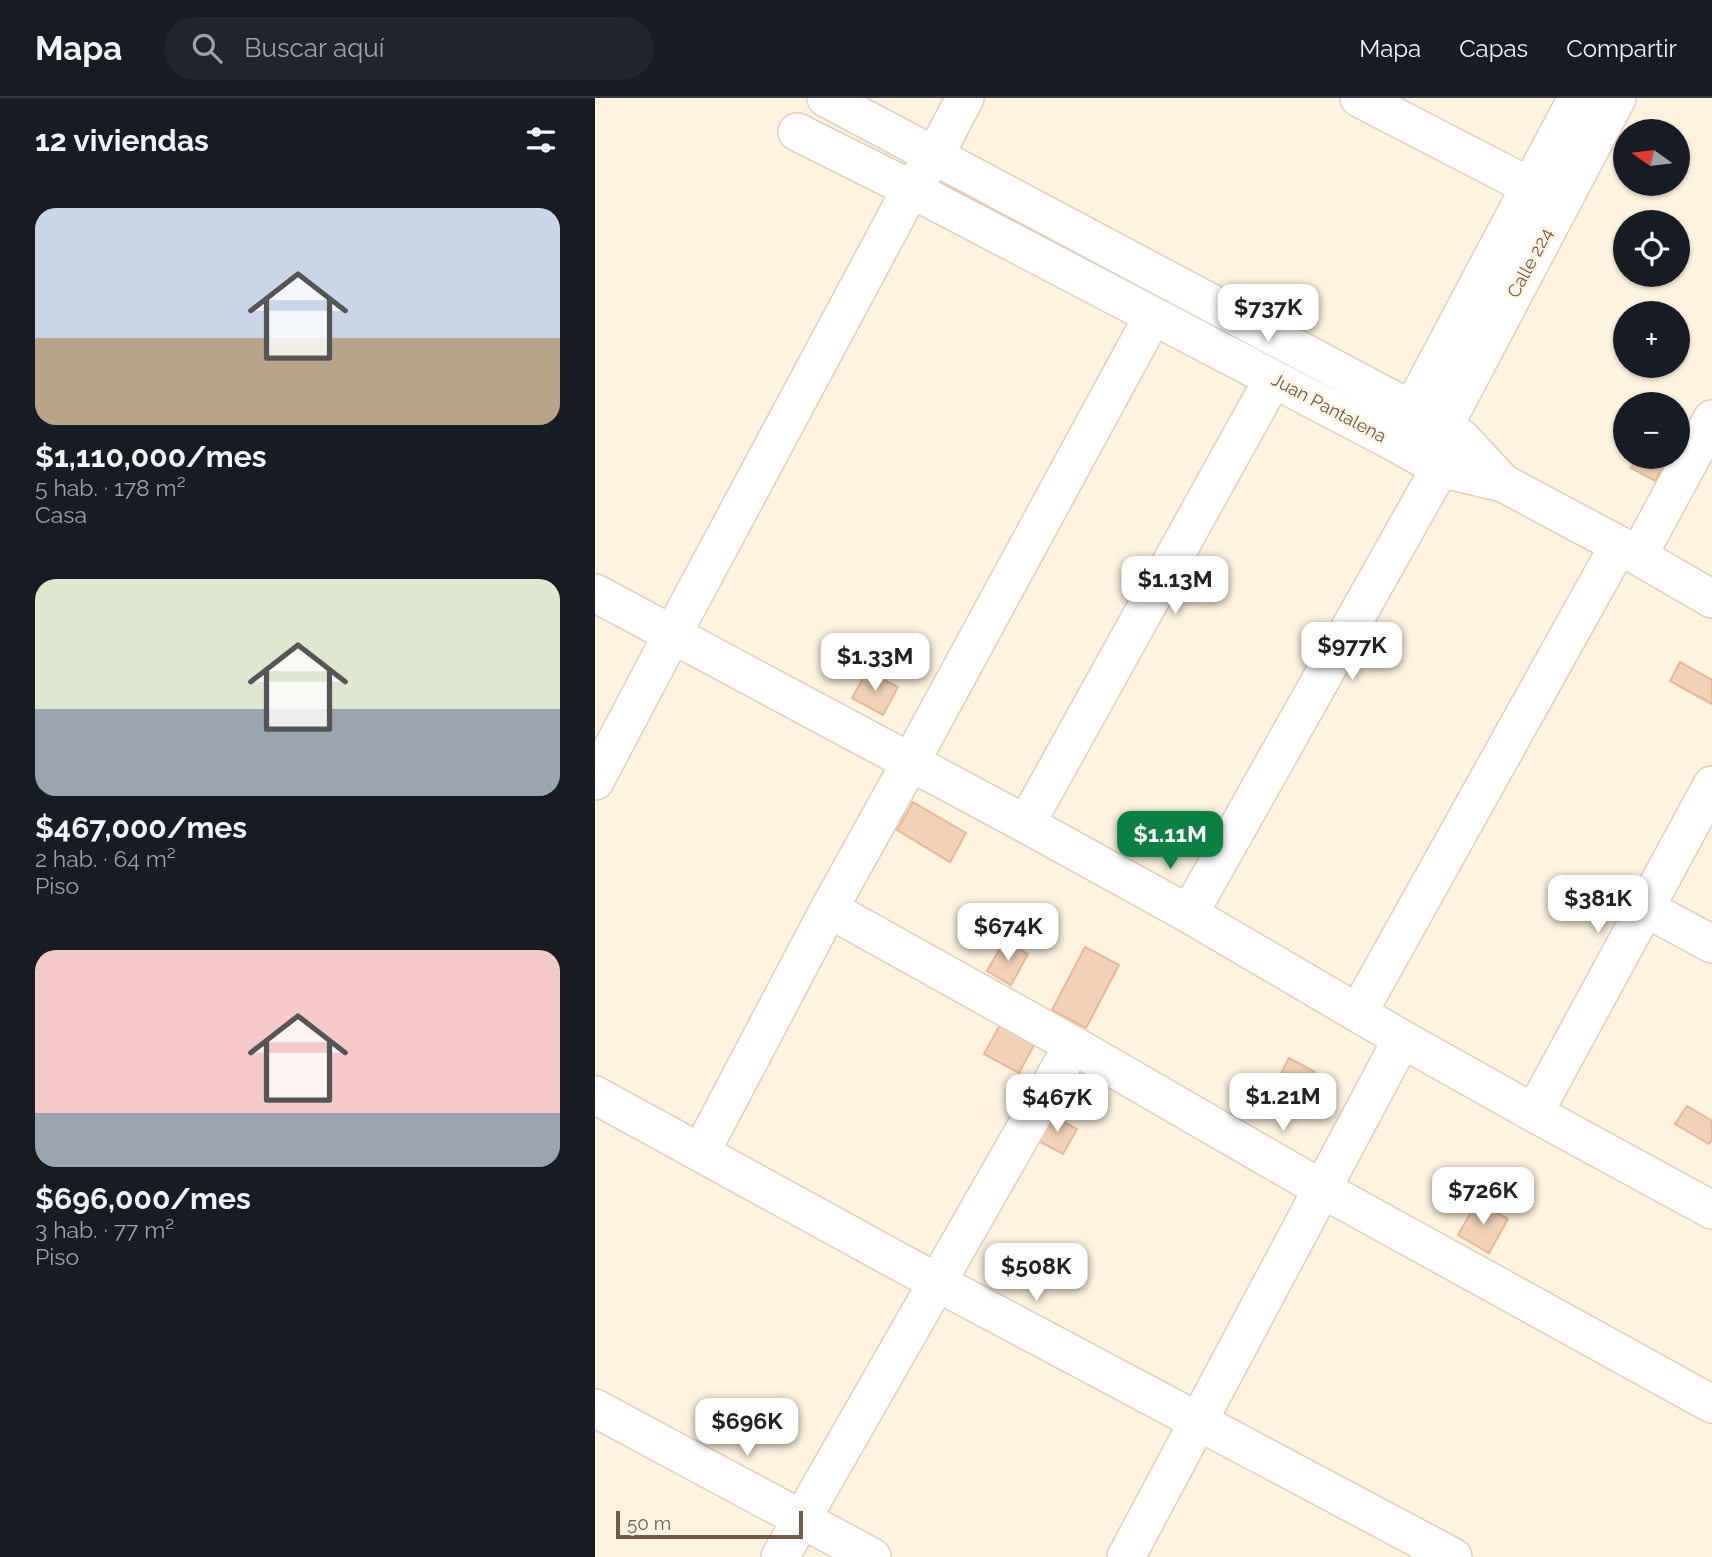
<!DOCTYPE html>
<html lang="es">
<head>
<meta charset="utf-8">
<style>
  body { margin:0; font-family:Raleway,sans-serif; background:#20242c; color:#f1f3f6; height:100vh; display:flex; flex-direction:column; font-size:26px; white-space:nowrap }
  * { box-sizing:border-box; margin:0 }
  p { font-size:23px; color:#9ea1a6 }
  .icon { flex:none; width:38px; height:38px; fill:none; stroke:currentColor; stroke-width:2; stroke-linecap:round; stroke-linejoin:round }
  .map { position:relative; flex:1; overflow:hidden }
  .side { display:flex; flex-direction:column; background:#171b24; width:595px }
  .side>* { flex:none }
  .needle { width:46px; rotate:284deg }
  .controls { position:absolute; left:1018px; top:21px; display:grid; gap:14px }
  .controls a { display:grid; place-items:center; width:77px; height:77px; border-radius:50%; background:#171b24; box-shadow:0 2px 5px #0004; font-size:35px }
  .scale { position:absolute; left:21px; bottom:18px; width:187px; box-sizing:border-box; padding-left:7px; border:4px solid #745946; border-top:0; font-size:19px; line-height:24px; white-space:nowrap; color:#745946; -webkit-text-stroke:5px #fff6e6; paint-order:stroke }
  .price { position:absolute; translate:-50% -60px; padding:0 16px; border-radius:14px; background:#fff; color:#222; font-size:23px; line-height:46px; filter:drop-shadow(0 2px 4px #0008) }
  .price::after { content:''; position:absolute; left:50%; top:42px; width:21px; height:16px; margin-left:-10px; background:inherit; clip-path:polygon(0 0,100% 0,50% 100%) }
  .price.on { background:#0b8043; color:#fff }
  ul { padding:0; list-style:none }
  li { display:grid; align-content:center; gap:14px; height:371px; padding:0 35px }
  li span { display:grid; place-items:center; height:217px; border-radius:21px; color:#555 }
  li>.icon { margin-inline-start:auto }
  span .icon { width:126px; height:126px; fill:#fffc; stroke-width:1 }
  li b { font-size:30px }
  h2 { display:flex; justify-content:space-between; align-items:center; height:84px; padding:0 35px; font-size:30px }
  header { display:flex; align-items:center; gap:42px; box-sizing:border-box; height:98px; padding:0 35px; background:#171b24; border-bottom:2px solid #363941 }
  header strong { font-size:33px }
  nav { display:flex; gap:38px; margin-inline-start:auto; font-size:24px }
  .search { width:490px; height:63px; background:#20242c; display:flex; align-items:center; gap:18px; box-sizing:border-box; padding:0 24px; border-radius:38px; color:#9ea1a6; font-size:26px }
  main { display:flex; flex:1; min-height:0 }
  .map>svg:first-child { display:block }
  .building { fill:#f3d1b6; stroke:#e7b896; stroke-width:2 }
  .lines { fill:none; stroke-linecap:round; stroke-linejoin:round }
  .minor-casing { stroke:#e1cfbb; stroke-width:40 }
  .minor { stroke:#fff; stroke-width:37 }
  .labels { text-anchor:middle; stroke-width:6; stroke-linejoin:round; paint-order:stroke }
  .street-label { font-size:18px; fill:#745946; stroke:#fff6e6 }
</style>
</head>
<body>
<header>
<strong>Mapa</strong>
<div class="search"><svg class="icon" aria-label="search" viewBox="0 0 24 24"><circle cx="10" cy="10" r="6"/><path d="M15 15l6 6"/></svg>Buscar aquí</div>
<nav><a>Mapa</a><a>Capas</a><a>Compartir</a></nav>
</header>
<main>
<section class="side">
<h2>12 viviendas<svg class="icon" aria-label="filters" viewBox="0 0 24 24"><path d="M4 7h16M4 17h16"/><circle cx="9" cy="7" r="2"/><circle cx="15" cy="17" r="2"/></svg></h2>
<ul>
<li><span style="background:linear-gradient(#c9d6e8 60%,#b9a48a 0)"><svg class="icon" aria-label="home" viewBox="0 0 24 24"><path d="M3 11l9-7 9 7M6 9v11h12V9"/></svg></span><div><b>$1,110,000/mes</b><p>5 hab. · 178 m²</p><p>Casa</p></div></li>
<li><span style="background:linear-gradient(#dfe7d0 60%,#9aa5b1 0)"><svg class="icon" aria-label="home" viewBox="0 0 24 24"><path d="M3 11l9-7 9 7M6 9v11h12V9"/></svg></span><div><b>$467,000/mes</b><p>2 hab. · 64 m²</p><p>Piso</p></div></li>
<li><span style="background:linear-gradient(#f6c9c9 75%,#9aa5b1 0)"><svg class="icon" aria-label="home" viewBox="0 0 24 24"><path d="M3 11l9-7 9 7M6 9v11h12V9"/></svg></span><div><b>$696,000/mes</b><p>3 hab. · 77 m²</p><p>Piso</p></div></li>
</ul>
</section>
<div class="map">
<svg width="1117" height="1459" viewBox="0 0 1117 1459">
  <rect width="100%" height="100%" fill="#fdf3df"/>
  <path class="building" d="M1043,359H1059L1070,365L1060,383L1036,370Z
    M1085,564L1117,582V606L1075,583Z
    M272,573L303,589L288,617L257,600Z
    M318,704L371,735L355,764L302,732Z
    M409,843L433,856L416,887L392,873Z
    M490,849L524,867L491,930L457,912Z
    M405,927L439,947L424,975L389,956Z
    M694,960L720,974L701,1007L676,994Z
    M1092,1008L1117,1023V1041L1114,1046L1080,1026Z
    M455,1017L482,1031L468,1056L442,1042Z
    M882,1104L913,1121L894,1155L863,1137Z"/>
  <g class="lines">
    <g class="minor-casing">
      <path id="minor" d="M231,0L817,312L866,340L908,385
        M764,0L934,88
        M202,34L316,91L799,344L845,370L908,385L1024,447L1117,501
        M805,334L982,0
        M1043,458L1117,321
        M0,495L431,726L594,816L807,941L939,1015L1117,1112
        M0,683L77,537L316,91L339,59L370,0
        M431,726L678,281
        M1050,810L1117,846
        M234,811L478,947L727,1091L1117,1306
        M594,816L845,370L848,330L1022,0
        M763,915L1024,447
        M0,997L343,1185L858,1459
        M939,1015L1117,687
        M106,1054L234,811L315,665L558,218
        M0,1310L277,1459
        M185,1459L478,947
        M531,1459L807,941"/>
    </g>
    <use href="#minor" class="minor"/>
  </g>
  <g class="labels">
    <g class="street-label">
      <text transform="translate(935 165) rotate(-62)" y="6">Calle 224</text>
      <text transform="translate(734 310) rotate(28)" y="6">Juan Pantalena</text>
    </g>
  </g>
</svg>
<div class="controls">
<a><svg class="needle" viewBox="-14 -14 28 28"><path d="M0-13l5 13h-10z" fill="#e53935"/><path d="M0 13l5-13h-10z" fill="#9ea1a6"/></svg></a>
<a><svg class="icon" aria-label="locate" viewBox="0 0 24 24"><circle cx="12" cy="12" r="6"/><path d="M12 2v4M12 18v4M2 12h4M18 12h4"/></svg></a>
<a>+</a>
<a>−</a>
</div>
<div class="scale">50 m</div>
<b class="price" style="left:673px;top:246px">$737K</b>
<b class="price" style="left:580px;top:518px">$1.13M</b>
<b class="price" style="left:757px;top:584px">$977K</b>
<b class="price" style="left:280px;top:595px">$1.33M</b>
<b class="price on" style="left:575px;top:773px">$1.11M</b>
<b class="price" style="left:1003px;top:837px">$381K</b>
<b class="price" style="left:413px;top:865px">$674K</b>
<b class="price" style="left:688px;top:1035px">$1.21M</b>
<b class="price" style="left:462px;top:1036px">$467K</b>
<b class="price" style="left:888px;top:1129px">$726K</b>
<b class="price" style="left:441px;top:1205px">$508K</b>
<b class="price" style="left:152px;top:1360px">$696K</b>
</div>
</main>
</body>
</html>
